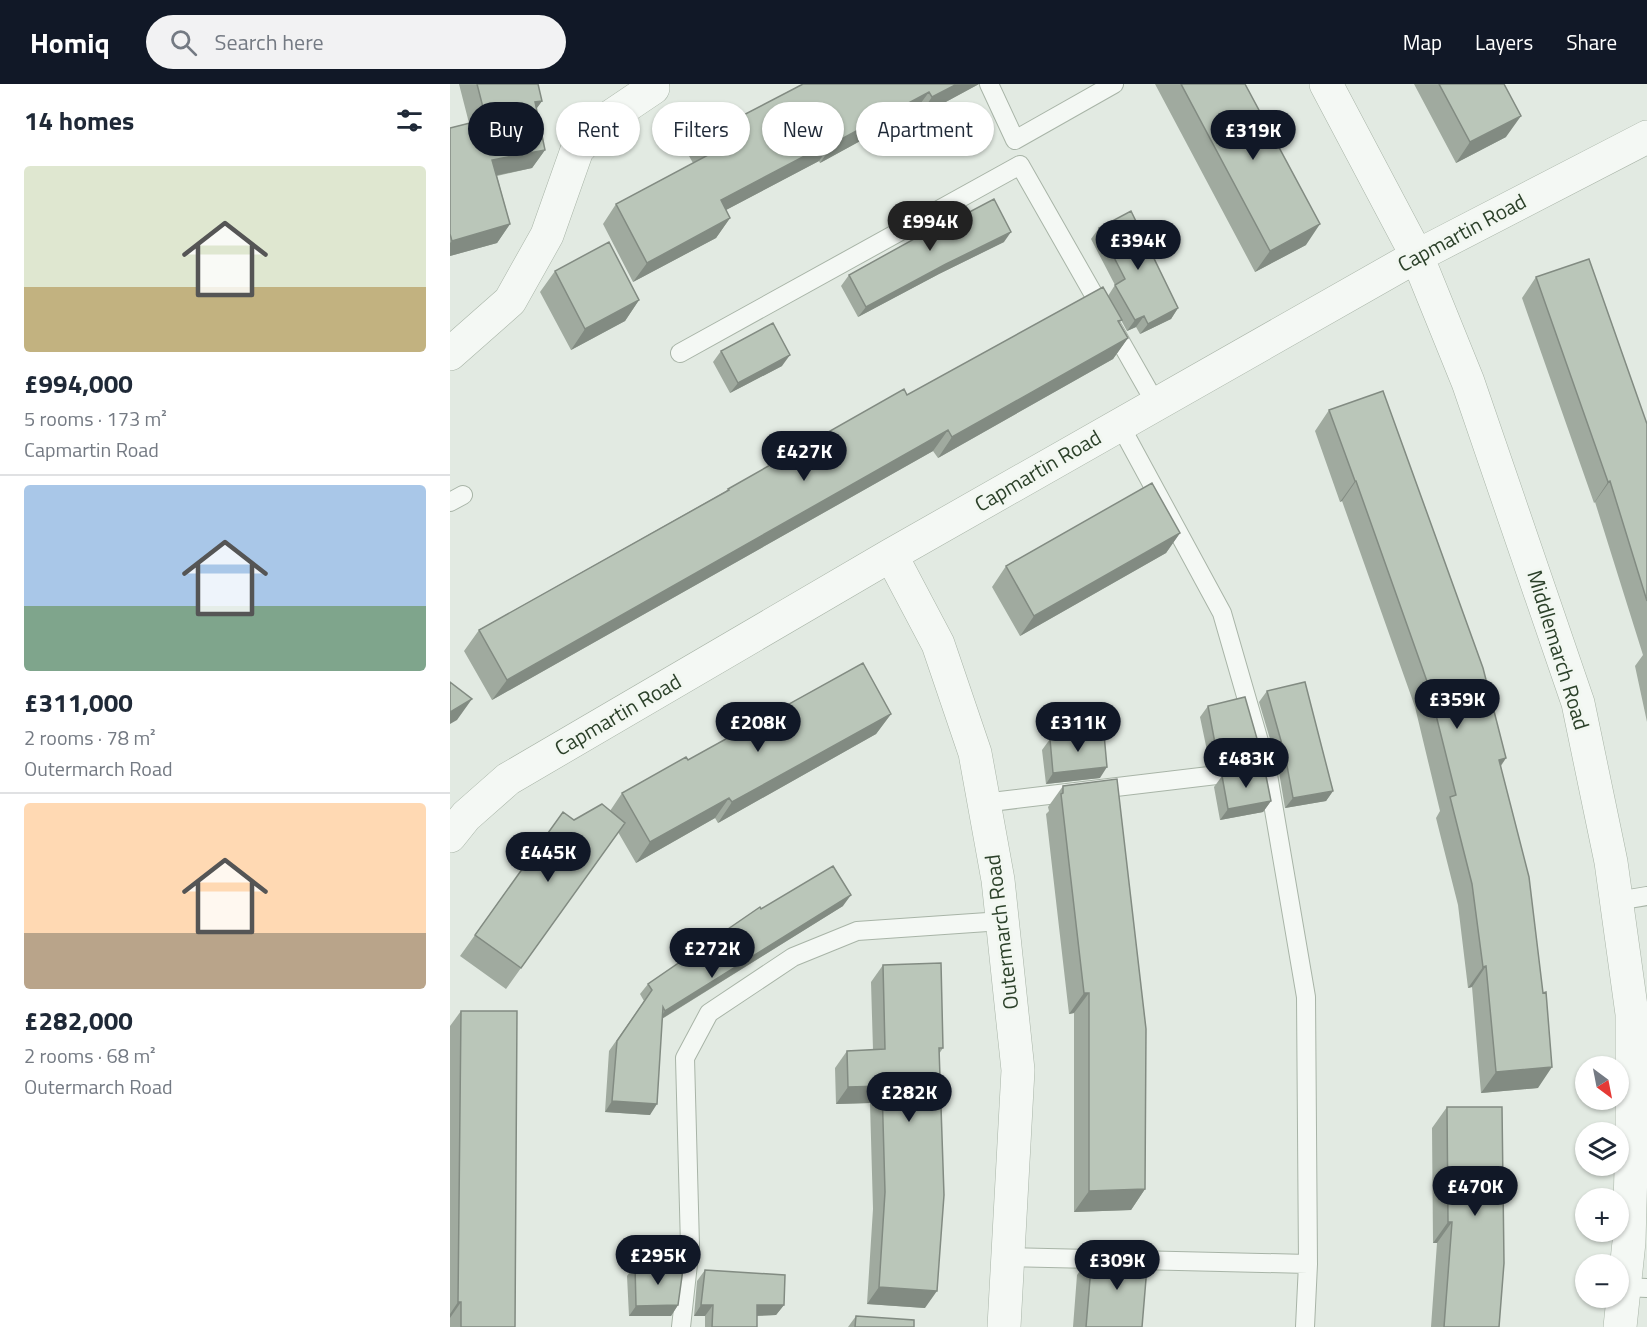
<!DOCTYPE html>
<html lang="en">
<head>
<meta charset="utf-8">
<style>
  body { margin:0; font-family:"Titillium Web",sans-serif; background:#f2f2f3; color:#1f2937; height:100vh; display:flex; flex-direction:column; font-size:22px; white-space:nowrap }
  * { box-sizing:border-box; margin:0 }
  p { font-size:20px; color:#747a83 }
  .icon { flex:none; width:33px; height:33px; fill:none; stroke:currentColor; stroke-width:2; stroke-linecap:round; stroke-linejoin:round }
  .map { position:relative; flex:1; overflow:hidden }
  .details { display:flex; flex-direction:column; background:#fff; width:450px }
  .details>* { flex:none }
  .guide { position:absolute; left:18px; top:18px; width:570px; height:54px; display:flex; gap:12px }
  .needle { width:39px; rotate:148deg }
  .fabs { position:absolute; left:1125px; top:972px; display:grid; gap:12px }
  .fabs a { display:grid; place-items:center; width:54px; height:54px; border-radius:50%; background:#fff; box-shadow:0 2px 4px #0004; font-size:30px }
  .price { position:absolute; translate:-50% -51px; padding:0 14px; border-radius:21px; background:#111827; color:#fff; font-size:20px; line-height:39px; filter:drop-shadow(0 2px 3px #0008) }
  .price::after { content:''; position:absolute; left:50%; top:36px; width:18px; height:14px; margin-left:-9px; background:inherit; clip-path:polygon(0 0,100% 0,50% 100%) }
  .price.on { background:#222; color:#fff }
  ul { padding:0; list-style:none }
  li { display:grid; align-content:center; gap:12px; height:318px; padding:0 24px }
  li+li { border-top:2px solid #e0e1e3 }
  li span { display:grid; place-items:center; height:186px; border-radius:6px; color:#555 }
  li>.icon { margin-inline-start:auto }
  span .icon { width:108px; height:108px; fill:#fffc; stroke-width:1 }
  li b { font-size:26px }
  h2 { display:flex; justify-content:space-between; align-items:center; height:72px; padding:0 24px; font-size:26px }
  .pill { padding:0 21px; border-radius:27px; background:#fff; box-shadow:0 2px 4px #0004; font-size:21px; line-height:54px }
  .pill.on { background:#111827; color:#fff }
  header { display:flex; align-items:center; gap:36px; box-sizing:border-box; height:84px; padding:0 30px; background:#111827; color:#fff }
  header strong { font-size:28px }
  nav { display:flex; gap:33px; margin-inline-start:auto; font-size:21px }
  .search { width:420px; height:54px; background:#f2f2f3; display:flex; align-items:center; gap:15px; box-sizing:border-box; padding:0 21px; border-radius:33px; color:#747a83; font-size:22px }
  main { display:flex; flex:1; min-height:0 }
  .map>svg:first-child { display:block }
  .lines { fill:none; stroke-linecap:round; stroke-linejoin:round }
  .lane-casing { stroke:#a8b4a7; stroke-width:20 }
  .street-casing { stroke:#a8b4a7; stroke-width:34 }
  .lane { stroke:#f4f8f4; stroke-width:18 }
  .street { stroke:#f4f8f4; stroke-width:33 }
  .wall { fill:#a0aa9f }
  .shaded-wall { fill:#828b82 }
  .building { fill:#bac6b9; stroke:#828b82; stroke-width:1.5 }
  .labels { text-anchor:middle; stroke-width:6; stroke-linejoin:round; paint-order:stroke }
  .street-label { font-size:21px; fill:#2c412a; stroke:#f2f7f1 }
</style>
</head>
<body>
<header>
<strong>Homiq</strong>
<div class="search"><svg class="icon" aria-label="search" viewBox="0 0 24 24"><circle cx="10" cy="10" r="6"/><path d="M15 15l6 6"/></svg>Search here</div>
<nav><a>Map</a><a>Layers</a><a>Share</a></nav>
</header>
<main>
<section class="details">
<h2>14 homes<svg class="icon" aria-label="filters" viewBox="0 0 24 24"><path d="M4 7h16M4 17h16"/><circle cx="9" cy="7" r="2"/><circle cx="15" cy="17" r="2"/></svg></h2>
<ul>
<li><span style="background:linear-gradient(#dfe7d0 65%,#c2b280 0)"><svg class="icon" aria-label="home" viewBox="0 0 24 24"><path d="M3 11l9-7 9 7M6 9v11h12V9"/></svg></span><div><b>£994,000</b><p>5 rooms · 173 m²</p><p>Capmartin Road</p></div></li>
<li><span style="background:linear-gradient(#a9c7e8 65%,#7fa58c 0)"><svg class="icon" aria-label="home" viewBox="0 0 24 24"><path d="M3 11l9-7 9 7M6 9v11h12V9"/></svg></span><div><b>£311,000</b><p>2 rooms · 78 m²</p><p>Outermarch Road</p></div></li>
<li><span style="background:linear-gradient(#ffd9b3 70%,#b9a48a 0)"><svg class="icon" aria-label="home" viewBox="0 0 24 24"><path d="M3 11l9-7 9 7M6 9v11h12V9"/></svg></span><div><b>£282,000</b><p>2 rooms · 68 m²</p><p>Outermarch Road</p></div></li>
</ul>
</section>
<div class="map">
<svg width="1197" height="1243" viewBox="0 0 1197 1243">
  <rect width="100%" height="100%" fill="#e2eae2"/>
  <g class="lines">
    <g class="lane-casing">
      <path id="lane" d="M539,0L565,56L664,0
        M230,269L570,81L706,320
        M0,418L13,411
        M817,685L856,913L858,1180L855,1243
        M533,719L817,685L772,529L670,341
        M1167,817L1197,812
        M559,1173L858,1180
        M1174,1203L1197,1204
        M231,1243L240,1162L235,974L259,929L343,873L407,847L552,837"/>
    </g>
    <g class="street-casing">
      <path id="street" d="M876,0L967,172L1018,298L1128,619L1161,778L1182,930V1048L1179,1158L1170,1243
        M0,270L60,217L97,151L127,66L154,37L203,4L200,0
        M441,471L488,560L525,669L548,796L568,986L554,1243
        M0,752L16,732L58,695L441,471L967,172L1197,53"/>
    </g>
    <use href="#lane" class="lane"/>
    <use href="#street" class="street"/>
  </g>
  <path class="wall" d="M9,0H88L92,17L86,25L95,66L82,84L47,92L60,140L47,159L0,172V44L19,39Z
    M353,0H529L468,33L465,27L370,79L369,77L276,126L280,134L266,154L183,198L153,140L166,120L243,79L239,72L253,52Z
    M705,0H795L856,161L805,188Z
    M964,0H1054L1056,53L1006,79Z
    M512,132L554,158L489,190L408,233L391,202L399,191Z
    M649,144L728,224L721,235L690,250L686,243L677,247L671,236L669,239L678,254L663,275L488,374L483,367L42,616L14,567L29,546L276,407L278,405L457,311L658,212L665,201L641,155Z
    M105,187L189,216L175,237L121,266L90,208Z
    M1086,193L1197,340V638L1185,582L1193,571L1145,418L1144,419L1072,214Z
    M271,267L332,282L280,309L263,278Z
    M879,326L1056,674L1051,682L1088,1004L1031,1009L1022,903L1018,904L1008,821L986,734L990,727L965,623L892,417L890,418L865,347Z
    M730,449L716,469L570,552L542,503L556,482Z
    M817,607L883,707L876,717L835,724L828,682L809,618Z
    M758,622L803,675L760,681L750,633Z
    M441,630L426,650L268,739L265,734L186,779L168,748L56,905L10,872L113,728L124,736L160,727L172,709L238,676Z
    M600,655L650,694L596,700L592,666Z
    M772,692L821,717L813,728L770,736L764,703Z
    M613,702L695,1105L681,1126L624,1128V929L619,930L596,730L599,727L598,723Z
    M393,822L212,935L200,1031L155,1028L159,967L194,917L190,910L198,900L311,825Z
    M433,881L493,964L489,970L475,1224L417,1220L423,1125L420,1019L386,1020L385,984L397,967L423,966L421,898Z
    M11,927L65,1243H0V942Z
    M997,1023L1049,1243H981L987,1159H983L982,1044Z
    M642,1171L692,1243H623L627,1191Z
    M185,1181L228,1221L221,1232H179L177,1192Z
    M255,1186L334,1221L326,1231L307,1232V1243H255V1232H244L247,1197Z
    M406,1232L464,1243H398Z"/>
  <path class="shaded-wall" d="M507,0H529L468,33L482,13Z
    M479,8L465,27L370,79L384,59Z
    M92,17L79,35L85,18Z
    M1071,32L1056,53L1006,79L1020,58Z
    M383,57L369,77L257,136L271,116Z
    M95,66L82,84L29,95L42,76Z
    M280,134L266,154L183,198L197,179Z
    M60,140L47,159L0,172V159L2,157Z
    M870,140L856,161L805,188L820,167Z
    M561,148L554,158L489,190L408,233L416,223L496,180Z
    M189,216L175,237L121,266L135,245Z
    M728,224L721,235L690,250L698,240Z
    M694,232L686,243L677,247L685,236Z
    M678,254L663,275L488,374L502,353Z
    M340,271L332,282L280,309L288,299Z
    M498,346L483,367L42,616L57,596Z
    M905,397H906L892,417L890,418Z
    M1160,397L1145,418L1144,419L1158,398Z
    M730,449L716,469L570,552L584,532Z
    M22,615L7,636L0,640V628L1,627Z
    M441,630L426,650L268,739L282,718Z
    M810,665L803,675L760,681L767,670Z
    M1056,674L1041,695L1049,676Z
    M657,683L650,694L596,700L603,689Z
    M883,707L876,717L835,724L843,714Z
    M279,714L265,734L186,779L200,758Z
    M821,717L813,728L770,736L778,725Z
    M401,811L393,822L208,937L215,927Z
    M1036,882L1022,903L1018,904L1033,883Z
    M634,909H639L624,929L619,930Z
    M1102,983L1088,1004L1031,1009L1046,988Z
    M432,1002L420,1019L386,1020L398,1003Z
    M162,1017L207,1020L200,1031L155,1028Z
    M695,1105L681,1126L624,1128L639,1107Z
    M998,1138H1002L987,1159H983Z
    M429,1203L487,1207L475,1224L417,1220Z
    M8,1218H11L0,1234V1230Z
    M228,1221L221,1232H179L186,1222Z
    M251,1221H263L255,1232H244Z
    M307,1221H334L326,1231L300,1232Z"/>
  <path class="building" d="M27,0H88L92,17L85,18L95,66L42,76L60,140L2,157L0,150V44L36,35Z
    M353,0H507L482,13L479,8L384,59L383,57L271,116L280,134L197,179L166,120L262,69L253,52Z
    M731,0H795L870,140L820,167Z
    M989,0H1054L1071,32L1020,58Z
    M544,115L561,148L496,180L416,223L399,191L511,129L512,132Z
    M681,127L728,224L698,240L694,232L685,236L665,201L675,195L649,144Z
    M159,158L189,216L135,245L105,187Z
    M1139,175L1197,340V517L1160,397L1158,398L1086,193Z
    M653,203L672,236L668,237L678,254L502,353L498,346L57,596L29,546L279,406L278,405L454,305L457,311Z
    M323,239L340,271L288,299L271,267Z
    M933,307L1033,584L1056,674L1049,676L1079,793L1093,909L1096,908L1102,983L1046,988L1036,882L1033,883L1022,800L1000,713L1006,711L979,603L906,397H905L879,326Z
    M702,399L730,449L584,532L556,482Z
    M413,579L441,630L282,718L279,714L200,758L172,709L236,673L238,676Z
    M0,598L22,615L0,628Z
    M855,598L883,707L843,714L835,671L817,607Z
    M795,613L810,665L767,670L758,622Z
    M654,650L657,683L603,689L600,655Z
    M815,687L821,717L778,725L772,692Z
    M667,695L696,945L695,1105L639,1107V909H634L611,710L613,709V702Z
    M152,720L175,739L71,884L25,851L113,728L124,736Z
    M383,782L401,811L215,927L213,923L207,1020L162,1017L167,957L202,906L198,900L310,823L311,825Z
    M491,879L493,964H489L494,1111L487,1207L429,1203L435,1108L432,1002L398,1003L397,967L435,965L433,881Z
    M11,927H67L65,1243H11V1218H8Z
    M997,1023H1052L1054,1179L1049,1243H994L1002,1138H998Z
    M642,1171H698L692,1243H636Z
    M185,1181L233,1185L228,1221L186,1222Z
    M255,1186L335,1191L334,1221H307V1243H262L263,1221H251Z
    M406,1232L464,1236V1243H405Z"/>
  <g class="labels">
    <g class="street-label">
      <text transform="translate(1012 149) rotate(-28)" y="7">Capmartin Road</text>
      <text transform="translate(588 387) rotate(-30)" y="7">Capmartin Road</text>
      <text transform="translate(1108 566) rotate(73)" y="7">Middlemarch Road</text>
      <text transform="translate(168 631) rotate(-30)" y="7">Capmartin Road</text>
      <text transform="translate(552 848) rotate(-97)" y="7">Outermarch Road</text>
    </g>
  </g>
</svg>
<div class="fabs">
<a><svg class="needle" viewBox="-14 -14 28 28"><path d="M0-13l5 13h-10z" fill="#e53935"/><path d="M0 13l5-13h-10z" fill="#747a83"/></svg></a>
<a><svg class="icon" aria-label="layers" viewBox="0 0 24 24"><path d="M12 4l9 5-9 5-9-5zM3 14l9 5 9-5"/></svg></a>
<a>+</a>
<a>−</a>
</div>
<b class="price" style="left:803px;top:77px">£319K</b>
<b class="price on" style="left:480px;top:168px">£994K</b>
<b class="price" style="left:688px;top:187px">£394K</b>
<b class="price" style="left:354px;top:398px">£427K</b>
<b class="price" style="left:1007px;top:646px">£359K</b>
<b class="price" style="left:308px;top:669px">£208K</b>
<b class="price" style="left:628px;top:669px">£311K</b>
<b class="price" style="left:796px;top:705px">£483K</b>
<b class="price" style="left:98px;top:799px">£445K</b>
<b class="price" style="left:262px;top:895px">£272K</b>
<b class="price" style="left:459px;top:1039px">£282K</b>
<b class="price" style="left:1025px;top:1133px">£470K</b>
<b class="price" style="left:208px;top:1202px">£295K</b>
<b class="price" style="left:667px;top:1207px">£309K</b>
<div class="guide">
<a class="pill on">Buy</a>
<a class="pill">Rent</a>
<a class="pill">Filters</a>
<a class="pill">New</a>
<a class="pill">Apartment</a>
</div>
</div>
</main>
</body>
</html>
